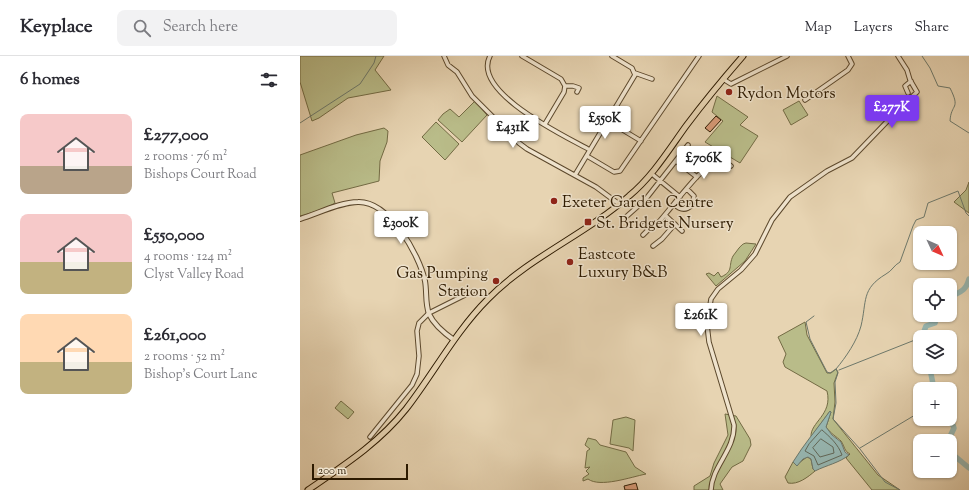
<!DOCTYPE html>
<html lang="en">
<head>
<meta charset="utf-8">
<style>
  body { margin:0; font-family:"Sorts Mill Goudy",serif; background:#f2f2f3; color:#2b2b33; height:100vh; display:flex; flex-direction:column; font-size:15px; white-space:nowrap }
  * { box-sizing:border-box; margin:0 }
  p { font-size:13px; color:#7c7c81 }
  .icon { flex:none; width:22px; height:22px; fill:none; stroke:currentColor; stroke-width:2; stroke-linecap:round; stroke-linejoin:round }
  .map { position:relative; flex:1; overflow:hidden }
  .sheet { display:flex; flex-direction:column; background:#fff; width:300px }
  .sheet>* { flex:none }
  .needle { width:26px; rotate:134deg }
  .buttons { position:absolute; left:613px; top:170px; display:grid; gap:8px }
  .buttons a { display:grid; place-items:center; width:44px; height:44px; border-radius:8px; background:#fff; box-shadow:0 1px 3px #0004; font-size:20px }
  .scale { position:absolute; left:12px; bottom:10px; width:96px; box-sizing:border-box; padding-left:4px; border:2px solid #2d1a00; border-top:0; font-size:11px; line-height:14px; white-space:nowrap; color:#2d1a00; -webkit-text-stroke:3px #efe3cd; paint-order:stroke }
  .price { position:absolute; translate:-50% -34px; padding:0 9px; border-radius:4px; background:#fff; color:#222; font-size:13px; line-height:26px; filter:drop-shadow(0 1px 2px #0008) }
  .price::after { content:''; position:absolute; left:50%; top:24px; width:12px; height:9px; margin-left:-6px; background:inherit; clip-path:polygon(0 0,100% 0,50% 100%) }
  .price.active { background:#7c3aed; color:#fff }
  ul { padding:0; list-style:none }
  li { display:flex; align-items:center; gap:12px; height:100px; padding:0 20px }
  li span { display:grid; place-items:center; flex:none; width:112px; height:80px; border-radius:8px; color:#555 }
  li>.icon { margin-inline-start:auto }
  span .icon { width:48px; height:48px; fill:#fffc; stroke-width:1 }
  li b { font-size:17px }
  h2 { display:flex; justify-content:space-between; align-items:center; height:48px; padding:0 20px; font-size:17px }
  header { display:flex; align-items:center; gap:24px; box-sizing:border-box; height:56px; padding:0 20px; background:#fff; border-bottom:1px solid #e1e1e2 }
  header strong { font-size:19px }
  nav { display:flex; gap:22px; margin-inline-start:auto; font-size:14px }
  .search { width:280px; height:36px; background:#f2f2f3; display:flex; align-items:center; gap:10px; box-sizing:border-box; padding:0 14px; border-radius:8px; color:#7c7c81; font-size:15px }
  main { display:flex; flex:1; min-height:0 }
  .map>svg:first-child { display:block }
  .green { fill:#b9bc89; stroke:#736b44 }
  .water { fill:#97b7b2; stroke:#6d786b }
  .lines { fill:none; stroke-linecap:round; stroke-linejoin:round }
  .shore { stroke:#626859; stroke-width:1 }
  .stream { stroke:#6d786b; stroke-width:1 }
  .river { stroke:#97b7b2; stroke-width:5.5 }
  .building { fill:#d89a77; stroke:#2d1a00 }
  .minor-casing { stroke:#5c482c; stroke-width:5.5 }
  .tertiary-casing { stroke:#5c482c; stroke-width:6 }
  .primary-casing { stroke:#2d1a00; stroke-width:7 }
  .minor { stroke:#efe3cd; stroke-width:3.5 }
  .tertiary { stroke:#efe3cd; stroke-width:4 }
  .primary { stroke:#e7d4b2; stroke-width:5 }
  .poi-dot { fill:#8f2418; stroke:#efe3cd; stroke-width:1.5 }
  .labels { text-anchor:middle; stroke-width:3; stroke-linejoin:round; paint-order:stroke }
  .poi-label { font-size:16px; fill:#2d1a00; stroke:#efe3cd; text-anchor:start }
</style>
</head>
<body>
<header>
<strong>Keyplace</strong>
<div class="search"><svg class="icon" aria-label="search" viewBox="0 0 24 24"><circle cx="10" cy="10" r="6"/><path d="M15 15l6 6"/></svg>Search here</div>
<nav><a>Map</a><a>Layers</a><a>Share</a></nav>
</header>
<main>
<section class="sheet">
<h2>6 homes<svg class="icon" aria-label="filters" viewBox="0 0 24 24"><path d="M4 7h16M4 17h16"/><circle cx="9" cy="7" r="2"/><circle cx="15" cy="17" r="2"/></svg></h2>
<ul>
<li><span style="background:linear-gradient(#f6c9c9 65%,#b9a48a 0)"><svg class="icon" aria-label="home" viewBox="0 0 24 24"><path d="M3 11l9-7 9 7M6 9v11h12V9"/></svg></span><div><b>£277,000</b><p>2 rooms · 76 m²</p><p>Bishops Court Road</p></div></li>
<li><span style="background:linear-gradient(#f6c9c9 60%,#c2b280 0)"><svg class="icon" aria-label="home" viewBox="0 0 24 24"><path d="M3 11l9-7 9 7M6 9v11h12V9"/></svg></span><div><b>£550,000</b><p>4 rooms · 124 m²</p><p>Clyst Valley Road</p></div></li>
<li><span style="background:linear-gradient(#ffd9b3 60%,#c2b280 0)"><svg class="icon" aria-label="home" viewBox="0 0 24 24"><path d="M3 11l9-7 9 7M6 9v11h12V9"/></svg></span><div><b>£261,000</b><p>2 rooms · 52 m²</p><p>Bishop's Court Lane</p></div></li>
</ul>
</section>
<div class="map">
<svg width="669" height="434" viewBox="0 0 669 434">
  <rect width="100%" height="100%" fill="#e7d4b2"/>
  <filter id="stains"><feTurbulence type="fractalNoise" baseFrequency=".005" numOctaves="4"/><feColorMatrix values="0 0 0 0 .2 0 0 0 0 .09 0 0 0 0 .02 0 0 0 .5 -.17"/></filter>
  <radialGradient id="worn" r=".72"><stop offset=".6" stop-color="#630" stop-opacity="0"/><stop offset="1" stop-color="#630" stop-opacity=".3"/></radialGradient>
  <path class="green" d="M0,0H84L75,14L91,34L48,42L19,62L12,65L0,26Z
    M417,40L448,61L440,69L458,80L440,107L405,86L423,65L412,56Z
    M175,45L187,59L162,86L138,64L143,58L150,53L159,61Z
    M499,45L508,59L491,69L483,54Z
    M136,66L159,88L145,104L122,81Z
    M84,72L88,75L87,86L80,105L79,125L32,137L35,147L24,153L0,160V99L56,79Z
    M669,126V157L654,146L666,134Z
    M446,187L456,188L445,205L416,230L406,218L409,217L414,220L418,216L421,221C434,215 428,210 433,200C435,197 437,195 439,192C442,189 442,188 446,187Z
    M505,266L507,279L527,317H531L536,313L538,316L534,327L535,346L533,363L578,419L600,434H572L546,402L550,398C544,395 545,391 541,385C537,381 531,378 526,371L531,356L530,355L511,381C510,366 533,359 527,335L485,311L483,306L486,298L478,281Z
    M41,345L54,356L48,363L35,352Z
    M425,358L436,360L450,383L451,389L443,405L432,411L420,428L423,434H394V430L410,420L414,407L428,379Z
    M326,361L335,364L333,395L329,392L310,388L313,364Z
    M288,382L296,384L300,389L326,396L335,411L346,418C331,421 300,432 288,423L283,425V422L289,418L286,415L290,411L285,412L287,395L290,393L285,389Z
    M507,401L511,403L513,413L515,415C508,421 498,429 488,427L485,421L493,406L496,409Z"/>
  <path class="water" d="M530,355L531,356L526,371L532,379L541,386L545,396L549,399C539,407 527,409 515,415L513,413L511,403L508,401L503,403L497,410L493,406C504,388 517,373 530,355Z"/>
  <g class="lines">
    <path class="shore" d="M522,374C530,381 538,388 542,399L518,409L514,400L505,395L509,388Z
      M521,383L533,391L534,397L520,401L513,392Z"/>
    <path class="stream" d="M622,0L630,12L638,30L650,32C661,54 651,47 650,65L669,77
      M0,67L60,28L74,7L76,0
      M514,260L506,266L510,283L527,316L530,317L536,313
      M539,314L620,282
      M560,392L620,356
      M600,434L585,426L560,393L533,363L536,347L535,326L538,317L536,313C546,301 557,285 561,270C567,245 561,233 586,218C592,215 594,209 600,206L613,170L616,164L624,161L628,147L658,135L666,157L669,160"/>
    <path class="river" d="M650,241C660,236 666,235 669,223
      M622,281L626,270L635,267L637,259
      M625,333L633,328L631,318L632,311
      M644,363L653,369L654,372L648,385
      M650,396L669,412"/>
  </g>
  <path class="building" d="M416,60L421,64L410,76L405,72Z
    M336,427L338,434H325L324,430Z"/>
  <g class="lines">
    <g class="minor-casing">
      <path id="minor" d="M144,0L148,9L157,16L172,40L219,87L227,93L296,131L319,148
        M190,0C171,36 265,80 290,94
        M222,0L261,23L265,30L264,36L245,68
        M335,17L352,23
        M423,23L431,28L487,0
        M265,30H273L279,32L277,36
        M608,37L605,30L611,25
        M505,44L548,14L552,8L548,0
        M308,65L341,85
        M414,97L418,102
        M287,100L314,116L320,115L399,0
        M376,105L397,121
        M352,118L380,141
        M275,119L335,19L332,12L312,0
        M374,148C380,154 386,155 392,149L394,140L387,133
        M365,159L382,175
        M327,160L345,144L388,89
        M348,174L357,168C370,154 404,107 420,102L431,110
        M343,179L348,174L344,169
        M353,190L362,183L375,168
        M70,381L112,329L117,318L119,300L117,275L119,267L129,257L173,235
        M411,434C412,410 435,394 434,369L409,286L407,269L411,243L418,233L441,214L455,198L472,164L490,141L527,115L552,102L602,50L617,36L610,24L607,14L598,0"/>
    </g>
    <g class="tertiary-casing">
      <path id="tertiary" d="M0,163C17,158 40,146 58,146C89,145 119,198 125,225C127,236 125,247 129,258C134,269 144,277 154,284"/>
    </g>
    <g class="primary-casing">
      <path id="primary" d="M8,434C43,410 79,387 106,353C134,317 155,276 188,243C229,201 285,179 329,140C352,121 368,95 386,70C404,46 423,23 443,0"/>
    </g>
    <use href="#minor" class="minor"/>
    <use href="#tertiary" class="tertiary"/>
    <use href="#primary" class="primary"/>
  </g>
  <g class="poi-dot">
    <circle cx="429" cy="36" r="4"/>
    <circle cx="254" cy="145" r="4"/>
    <rect x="284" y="162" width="8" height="8" rx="2"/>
    <circle cx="270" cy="206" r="4"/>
    <circle cx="196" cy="225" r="4"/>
  </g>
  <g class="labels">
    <g class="poi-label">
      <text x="437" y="42">Rydon Motors</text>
      <text x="262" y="151">Exeter Garden Centre</text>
      <text x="296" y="172">St. Bridgets Nursery</text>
      <text x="278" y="203">Eastcote<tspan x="278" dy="18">Luxury B&amp;B</tspan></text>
      <text x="188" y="222" text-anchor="end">Gas Pumping<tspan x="188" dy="18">Station</tspan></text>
    </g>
  </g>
  <rect width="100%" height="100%" filter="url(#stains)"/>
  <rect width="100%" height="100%" fill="url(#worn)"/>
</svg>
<div class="buttons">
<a><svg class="needle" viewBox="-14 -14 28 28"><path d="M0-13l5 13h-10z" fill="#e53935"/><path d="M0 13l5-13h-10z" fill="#7c7c81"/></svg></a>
<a><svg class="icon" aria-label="locate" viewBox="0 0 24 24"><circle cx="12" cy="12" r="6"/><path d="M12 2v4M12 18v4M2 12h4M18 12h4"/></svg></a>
<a><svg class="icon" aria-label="layers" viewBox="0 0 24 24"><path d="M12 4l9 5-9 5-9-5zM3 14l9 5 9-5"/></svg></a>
<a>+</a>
<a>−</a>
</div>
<div class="scale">200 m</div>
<b class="price active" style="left:592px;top:73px">£277K</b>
<b class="price" style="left:305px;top:84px">£550K</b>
<b class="price" style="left:213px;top:93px">£431K</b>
<b class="price" style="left:404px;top:124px">£706K</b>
<b class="price" style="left:101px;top:189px">£300K</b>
<b class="price" style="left:401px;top:281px">£261K</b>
</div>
</main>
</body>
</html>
